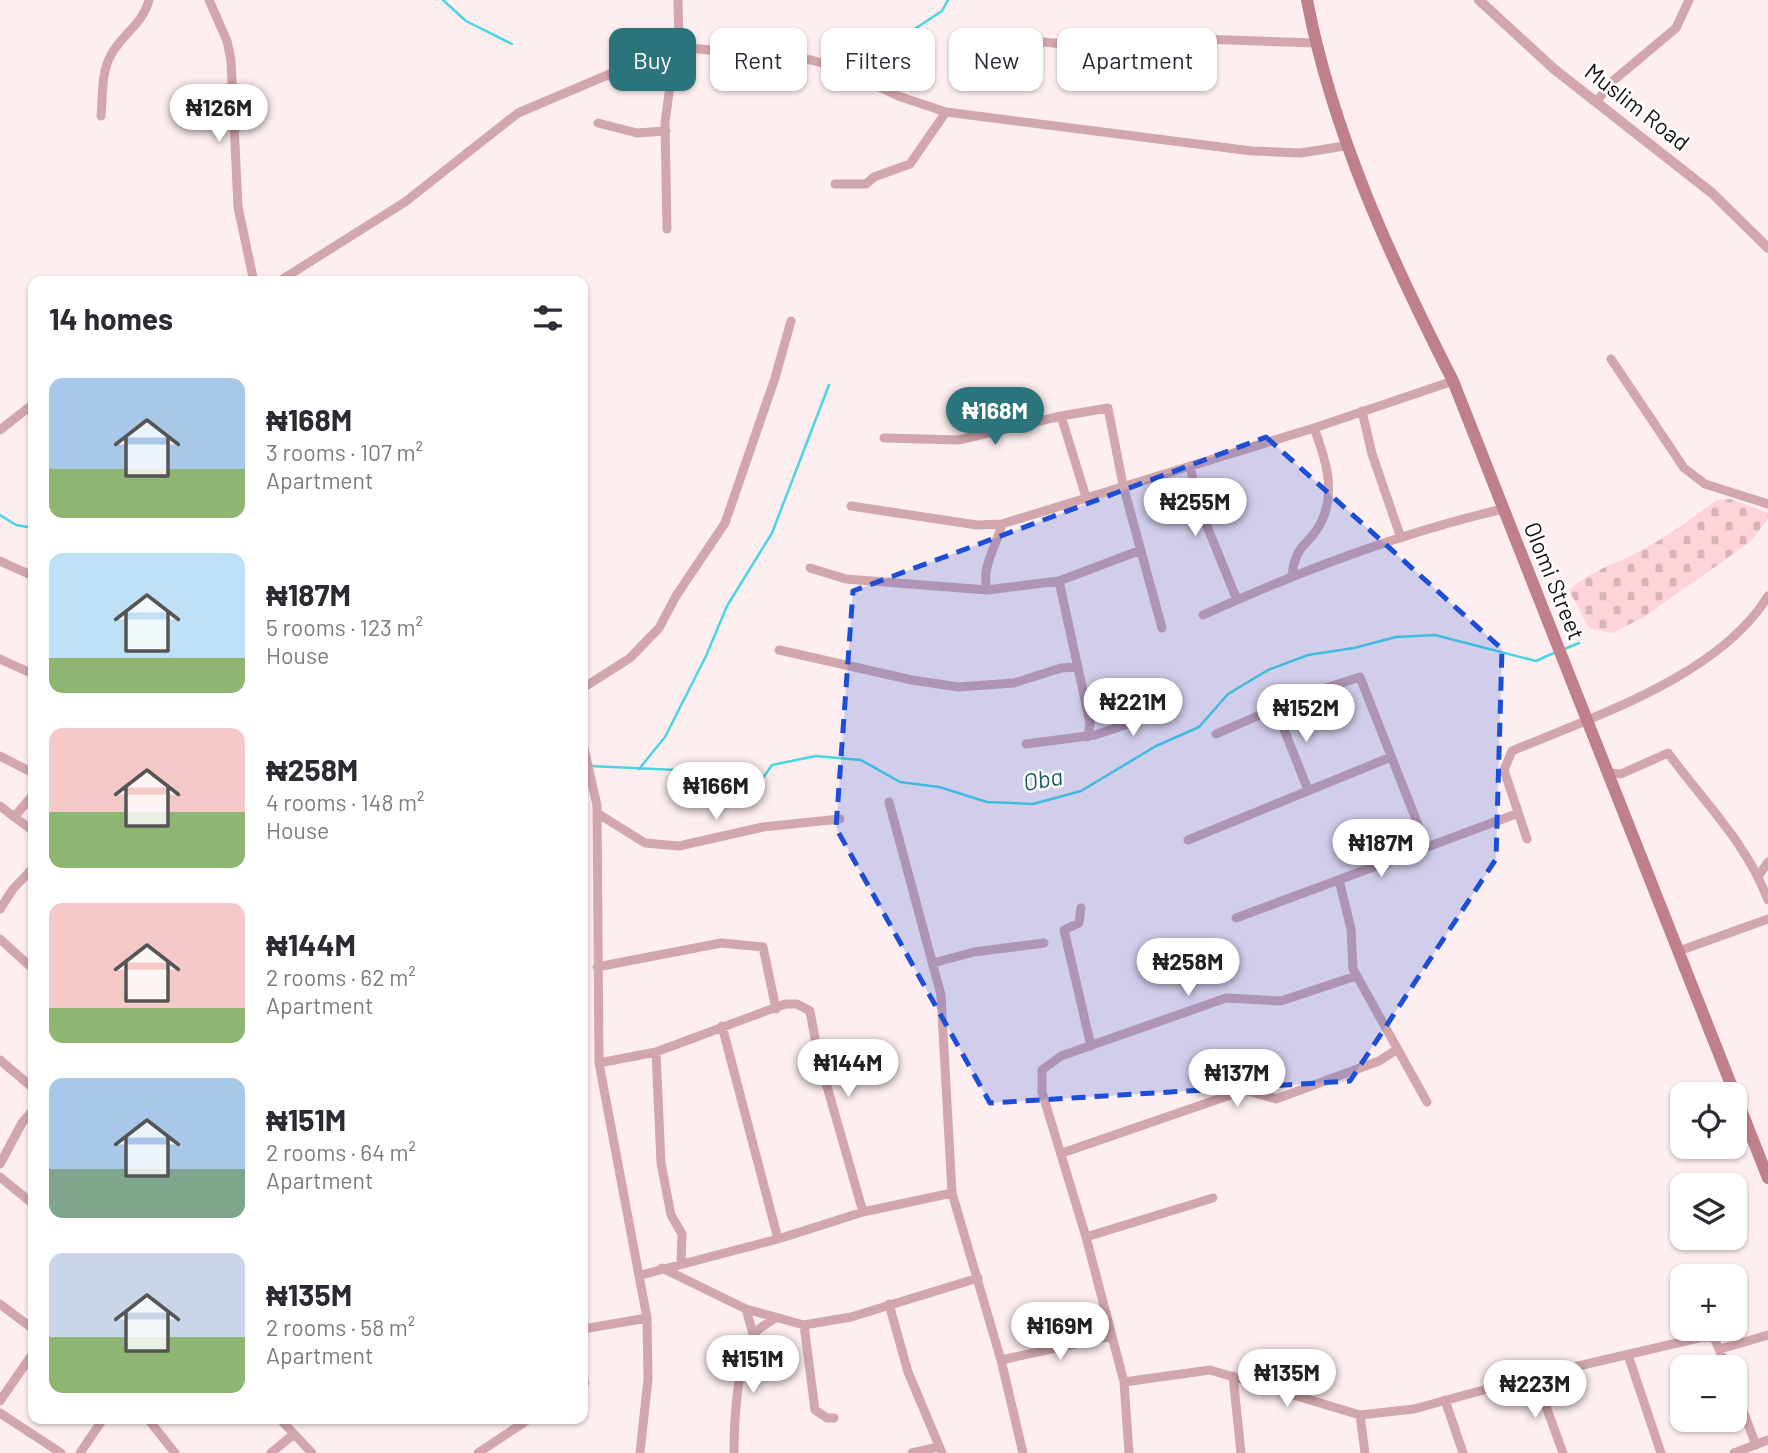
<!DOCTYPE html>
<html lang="en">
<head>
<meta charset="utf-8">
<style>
  body { margin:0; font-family:Barlow,sans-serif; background:#f7f7f7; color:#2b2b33; height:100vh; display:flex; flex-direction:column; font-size:26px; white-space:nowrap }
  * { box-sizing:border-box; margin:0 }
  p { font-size:23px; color:#7c7c81 }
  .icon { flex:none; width:38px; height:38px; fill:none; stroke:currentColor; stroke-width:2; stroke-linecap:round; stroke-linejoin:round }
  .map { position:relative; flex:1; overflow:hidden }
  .drawer { position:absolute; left:28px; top:276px; width:560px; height:1148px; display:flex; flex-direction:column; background:#fff; border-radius:14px; box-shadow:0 2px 5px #0004 }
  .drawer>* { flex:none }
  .guide { position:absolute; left:609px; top:28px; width:665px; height:63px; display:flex; gap:14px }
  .controls { position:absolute; left:1670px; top:1082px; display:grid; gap:14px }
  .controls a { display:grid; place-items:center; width:77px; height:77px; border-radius:14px; background:#fff; box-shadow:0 2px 5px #0004; font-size:35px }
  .price { position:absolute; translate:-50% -60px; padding:0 16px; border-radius:24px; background:#fff; color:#222; font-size:23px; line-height:46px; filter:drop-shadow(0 2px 4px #0008) }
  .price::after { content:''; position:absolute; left:50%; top:42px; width:21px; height:16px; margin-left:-10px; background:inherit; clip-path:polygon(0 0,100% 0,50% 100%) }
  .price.selected { background:#2b747b; color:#fff }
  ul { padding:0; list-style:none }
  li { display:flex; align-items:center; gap:21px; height:175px; padding:0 21px }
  li span { display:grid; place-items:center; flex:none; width:196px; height:140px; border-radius:14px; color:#555 }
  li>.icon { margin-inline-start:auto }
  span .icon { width:84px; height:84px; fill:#fffc; stroke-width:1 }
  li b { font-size:30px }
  h2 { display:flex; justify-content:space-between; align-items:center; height:84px; padding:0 21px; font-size:30px }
  .pill { padding:0 24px; border-radius:14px; background:#fff; box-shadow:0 2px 5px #0004; font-size:24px; line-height:63px }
  .pill.selected { background:#2b747b; color:#fff }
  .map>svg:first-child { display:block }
  .cemetery { fill:url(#cemetery-stones) }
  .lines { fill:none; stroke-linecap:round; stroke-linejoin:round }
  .stream { stroke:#49d5e2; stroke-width:2.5 }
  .minor { stroke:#d2a6ad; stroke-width:9 }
  .tertiary { stroke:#d2a6ad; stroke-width:10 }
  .secondary { stroke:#c0808b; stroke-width:12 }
  .marked { fill:#1d4ed8; fill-opacity:0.2; stroke:#1d4ed8; stroke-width:5; stroke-dasharray:14 9; stroke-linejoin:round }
  .labels { text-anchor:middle; stroke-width:5; stroke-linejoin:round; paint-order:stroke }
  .street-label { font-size:23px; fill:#181113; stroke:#fff }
  .water-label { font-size:24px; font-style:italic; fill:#225b60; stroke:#fff }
</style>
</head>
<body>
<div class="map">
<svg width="1768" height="1453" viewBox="0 0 1768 1453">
  <defs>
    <pattern id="cemetery-stones" width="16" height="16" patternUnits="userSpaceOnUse" patternTransform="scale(1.75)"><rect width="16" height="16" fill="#fed4da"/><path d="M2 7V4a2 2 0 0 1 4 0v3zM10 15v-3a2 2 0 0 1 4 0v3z" fill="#d9b5ba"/></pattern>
  </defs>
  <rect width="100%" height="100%" fill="#feeef0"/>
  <path class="cemetery" d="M1731,499L1768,513V519L1750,542L1644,617L1612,633L1589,628L1569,590C1590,571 1615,564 1640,551C1667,537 1692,518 1717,500Z"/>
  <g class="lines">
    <path class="stream" d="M443,0L466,21L512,44
      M913,30L942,11L948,0
      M0,515L16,525L33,528
      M1562,650L1579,643
      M590,766L698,771L715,791L751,795L772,765L816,756L861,760L900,782L939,787L987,802L1033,804L1081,791L1156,746L1199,727L1228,694L1268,670L1308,655L1354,648L1396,637L1435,635L1536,661L1556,652
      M639,769L665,737L706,656L727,606L772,533L829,385"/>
    <path class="minor" d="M209,0L227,41L231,60L238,207L254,282
      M678,0L679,47
      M1036,41C1079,47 1129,46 1171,38L1315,43
      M1596,102L1614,80L1676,28L1689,0
      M101,116C103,96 101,72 111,55C122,34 143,24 149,0
      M598,123L637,133L666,131
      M835,184H866L874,177L910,164L946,112
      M667,229L665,123L675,48
      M278,282L405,202L518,113L664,51L679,47L811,60L837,67L898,96L946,112L1252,151L1300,153L1345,146
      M1611,359L1684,468L1705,484L1768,504
      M1362,411L1372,454L1401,538
      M1061,416L1086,497
      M0,430L33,404
      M884,438L959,440L1061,416L1108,408L1123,485L1162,628
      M1190,466L1198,504L1237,600
      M851,506L977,525L1002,524L1314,428L1453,381
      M0,561L33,576
      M810,568L846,579L987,590L1059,581L1141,550
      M1292,574C1297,544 1304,549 1318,528C1338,495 1326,460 1314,428
      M1059,581L1090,723L1088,737
      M987,590C981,567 996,547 1002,524
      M1203,615C1300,571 1399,533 1503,509
      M779,650L912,680L958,687L1014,683L1061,668L1078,667
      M0,659L33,674
      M583,688L630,658L659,628L676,596L725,523L775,378L791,321
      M1276,709L1308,790
      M1216,734L1310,693L1360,677L1426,845
      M583,744L597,805L599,1063L647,1318L648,1379L640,1453
      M1026,744L1095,735L1170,710
      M0,756L33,773
      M1609,773L1621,774L1668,753C1704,802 1746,842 1768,900
      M889,802L941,995L952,1193L1001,1360L1023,1453
      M0,806L33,831
      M597,813L645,843L679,846L763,827L840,819
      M15,816L33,795
      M1527,839L1504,770L1512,751C1595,716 1719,676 1768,596
      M1188,840L1391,757
      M1759,875L1768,862
      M1339,880L1351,929L1353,969L1427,1102
      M1081,908L1079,923L1064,930L1091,1046
      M0,909L13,889L33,868
      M1236,918L1516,814
      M0,939L33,969
      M1679,951L1768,919
      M933,963L974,952L1044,943
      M597,967L721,943L763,947L776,1009
      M722,1026L778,1239
      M656,1052L661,1163L671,1215L682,1234L681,1263
      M0,1060L33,1088
      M599,1063L656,1052L785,1004H797L810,1011L818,1055L863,1212
      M1062,1153L1245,1090L1276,1099L1379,1061L1396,1050
      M0,1164L22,1123L33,1110
      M0,1177L33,1204
      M1086,1237L1213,1198
      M662,1268L746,1309L804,1325L851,1317L978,1278
      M641,1275L778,1239L863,1212L952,1193
      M0,1304L33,1329
      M889,1304L908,1372L942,1453
      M746,1309L753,1334
      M804,1325L815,1410L827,1418H834
      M583,1329L647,1318
      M1720,1349L1768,1335
      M1628,1355L1661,1453
      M1001,1360L1112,1336
      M1233,1376L1241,1453
      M1535,1376L1563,1453
      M1124,1382L1210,1370L1360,1415L1414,1409L1535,1376L1703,1337L1714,1338L1727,1367
      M583,1385L585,1383
      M1734,1387L1756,1445
      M1445,1400L1463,1453
      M0,1401L33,1353
      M0,1413L61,1453
      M1360,1415L1365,1453
      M148,1419L175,1453
      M280,1419L312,1453
      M80,1453L103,1419
      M271,1453L294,1434
      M478,1453L529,1419
      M734,1453C734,1424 737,1359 753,1335C757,1329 768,1323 774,1319
      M912,1453L938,1447
      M1129,1453L1124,1382L1086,1237L1042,1092V1070L1061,1056L1226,998L1281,1001L1356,976
      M1734,1453L1768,1440"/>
    <path class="tertiary" d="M1479,0L1554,69L1712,193L1768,248"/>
    <path class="secondary" d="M1307,0C1333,135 1391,259 1453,381L1768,1178"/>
  </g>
  <path class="marked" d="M1266,437L1502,649L1496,859L1350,1081L990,1103L836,828L853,591Z"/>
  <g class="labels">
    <g class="street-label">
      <text transform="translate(1637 107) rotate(38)" y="8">Muslim Road</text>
      <text transform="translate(1554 581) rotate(68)" y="8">Olomi Street</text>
    </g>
    <g class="water-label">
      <text transform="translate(1043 780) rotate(-10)" y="8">Oba</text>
    </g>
  </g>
</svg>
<div class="controls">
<a><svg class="icon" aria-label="locate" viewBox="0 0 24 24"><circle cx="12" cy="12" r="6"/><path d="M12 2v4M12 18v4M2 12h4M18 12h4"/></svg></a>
<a><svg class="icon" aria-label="layers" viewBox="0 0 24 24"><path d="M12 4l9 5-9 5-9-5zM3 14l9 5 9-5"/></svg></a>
<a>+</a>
<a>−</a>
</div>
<b class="price" style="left:219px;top:144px">₦126M</b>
<b class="price selected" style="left:995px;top:447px">₦168M</b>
<b class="price" style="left:1195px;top:538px">₦255M</b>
<b class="price" style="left:1133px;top:738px">₦221M</b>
<b class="price" style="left:1306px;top:744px">₦152M</b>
<b class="price" style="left:716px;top:822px">₦166M</b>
<b class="price" style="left:1381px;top:879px">₦187M</b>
<b class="price" style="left:1188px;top:998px">₦258M</b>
<b class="price" style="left:848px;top:1099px">₦144M</b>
<b class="price" style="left:1237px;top:1109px">₦137M</b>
<b class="price" style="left:1060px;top:1362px">₦169M</b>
<b class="price" style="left:753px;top:1395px">₦151M</b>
<b class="price" style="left:1287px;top:1409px">₦135M</b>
<b class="price" style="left:1535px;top:1420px">₦223M</b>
<div class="guide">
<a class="pill selected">Buy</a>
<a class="pill">Rent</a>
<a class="pill">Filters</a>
<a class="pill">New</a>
<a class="pill">Apartment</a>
</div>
<section class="drawer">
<h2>14 homes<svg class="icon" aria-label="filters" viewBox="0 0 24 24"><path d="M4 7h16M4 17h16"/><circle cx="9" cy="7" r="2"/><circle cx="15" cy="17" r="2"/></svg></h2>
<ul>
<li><span style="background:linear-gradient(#a9c7e8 65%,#8fb573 0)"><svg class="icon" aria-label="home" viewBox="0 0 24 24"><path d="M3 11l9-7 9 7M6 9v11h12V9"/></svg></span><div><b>₦168M</b><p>3 rooms · 107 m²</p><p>Apartment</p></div></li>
<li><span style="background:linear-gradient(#bfe0f5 75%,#8fb573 0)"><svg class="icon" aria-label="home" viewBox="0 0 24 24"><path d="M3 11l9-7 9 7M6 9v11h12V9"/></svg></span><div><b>₦187M</b><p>5 rooms · 123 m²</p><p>House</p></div></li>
<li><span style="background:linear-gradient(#f6c9c9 60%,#8fb573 0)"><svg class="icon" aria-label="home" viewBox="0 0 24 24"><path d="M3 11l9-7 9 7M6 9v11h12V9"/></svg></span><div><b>₦258M</b><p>4 rooms · 148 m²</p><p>House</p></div></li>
<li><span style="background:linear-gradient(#f6c9c9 75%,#8fb573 0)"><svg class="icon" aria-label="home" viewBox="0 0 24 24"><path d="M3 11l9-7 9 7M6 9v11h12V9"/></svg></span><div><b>₦144M</b><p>2 rooms · 62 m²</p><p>Apartment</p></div></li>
<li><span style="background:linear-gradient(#a9c7e8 65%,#7fa58c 0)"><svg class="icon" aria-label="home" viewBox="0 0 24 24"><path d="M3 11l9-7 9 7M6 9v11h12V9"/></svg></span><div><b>₦151M</b><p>2 rooms · 64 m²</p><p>Apartment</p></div></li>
<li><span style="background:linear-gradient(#c9d6e8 60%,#8fb573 0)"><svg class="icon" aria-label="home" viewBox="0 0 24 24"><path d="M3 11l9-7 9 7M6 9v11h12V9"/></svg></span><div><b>₦135M</b><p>2 rooms · 58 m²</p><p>Apartment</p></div></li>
</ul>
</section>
</div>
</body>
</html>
